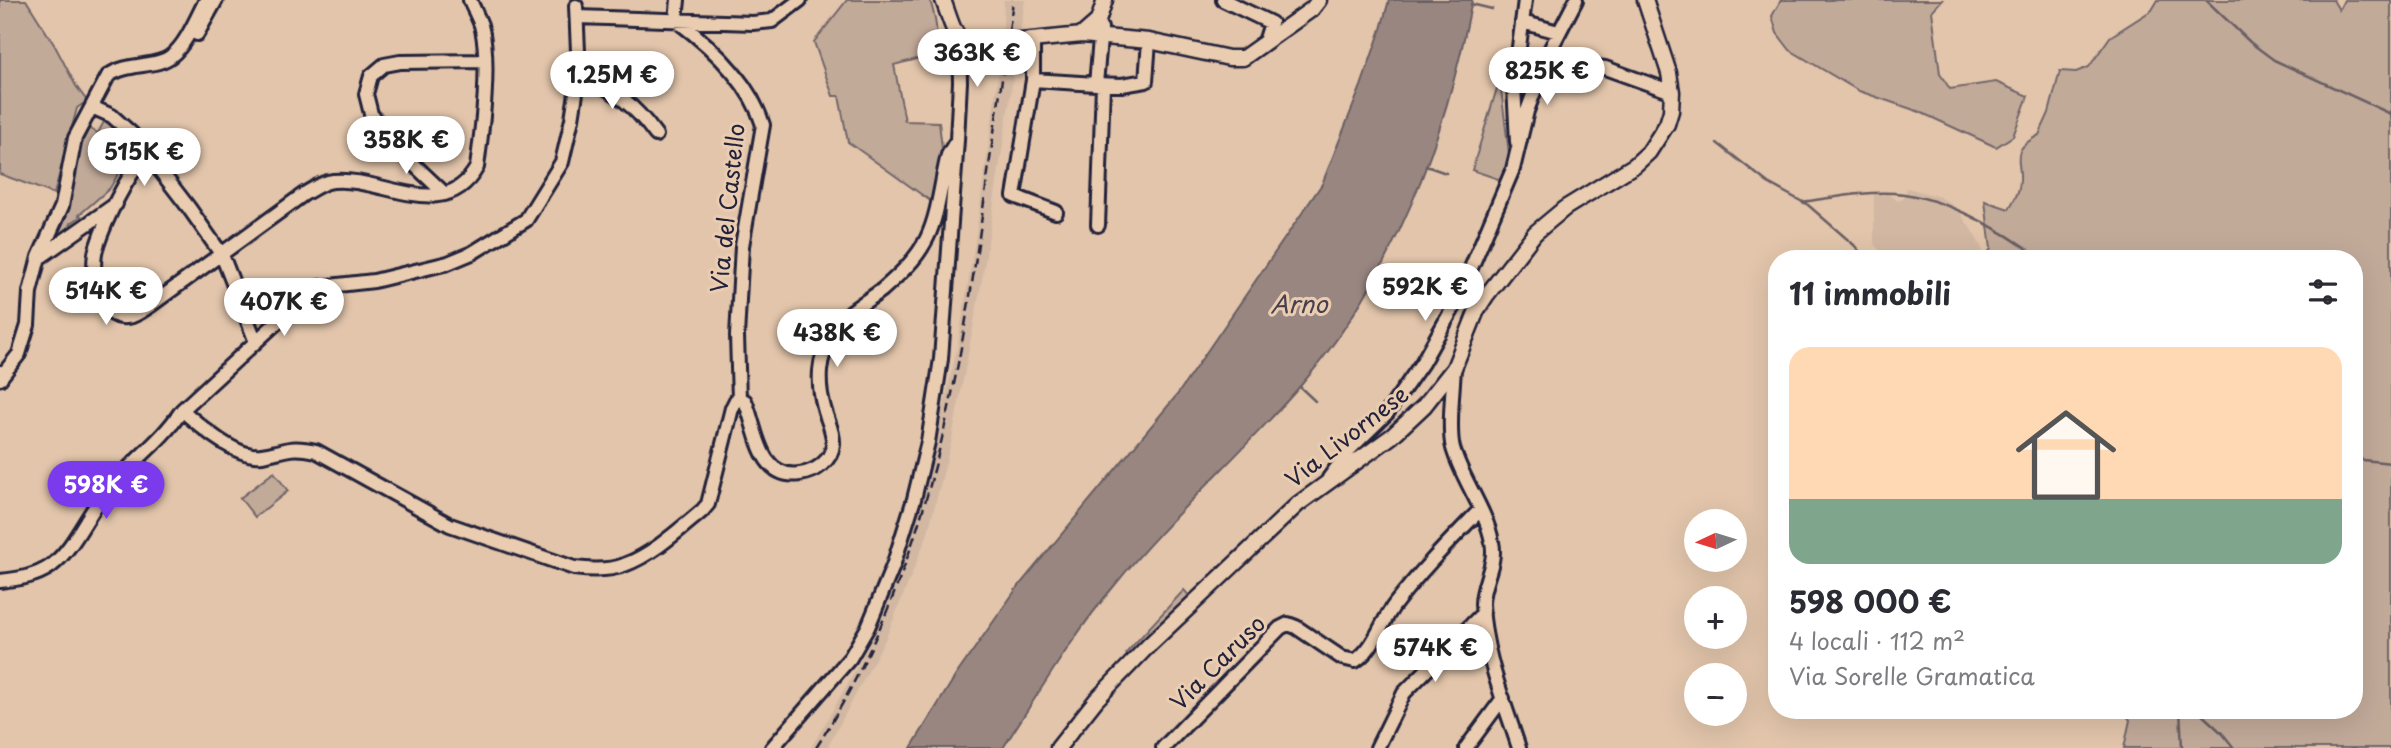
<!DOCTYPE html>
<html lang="it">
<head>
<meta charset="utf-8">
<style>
  body { margin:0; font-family:"Playpen Sans",sans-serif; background:#f2f2f3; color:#2b2b33; height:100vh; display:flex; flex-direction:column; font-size:26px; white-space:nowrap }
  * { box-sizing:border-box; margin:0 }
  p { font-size:23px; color:#7c7c81 }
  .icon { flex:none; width:38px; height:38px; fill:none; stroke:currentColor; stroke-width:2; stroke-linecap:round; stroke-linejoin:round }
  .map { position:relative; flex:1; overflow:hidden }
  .details { position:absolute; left:1768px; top:250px; width:595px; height:469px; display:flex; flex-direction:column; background:#fff; border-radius:28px; box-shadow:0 7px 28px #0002 }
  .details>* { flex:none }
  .needle { width:46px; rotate:266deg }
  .fabs { position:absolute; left:1684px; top:509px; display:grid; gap:14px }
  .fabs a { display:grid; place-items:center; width:63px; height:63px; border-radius:50%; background:#fff; box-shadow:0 7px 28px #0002; font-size:35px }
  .price { position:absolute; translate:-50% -60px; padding:0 16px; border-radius:24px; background:#fff; color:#222; font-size:23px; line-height:46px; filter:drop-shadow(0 2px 4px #0008) }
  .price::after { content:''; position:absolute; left:50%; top:42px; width:21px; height:16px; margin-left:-10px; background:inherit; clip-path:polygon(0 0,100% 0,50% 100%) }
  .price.current { background:#7c3aed; color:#fff }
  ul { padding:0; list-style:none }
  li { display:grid; align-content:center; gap:14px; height:371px; padding:0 21px }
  li span { display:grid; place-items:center; height:217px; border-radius:21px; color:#555 }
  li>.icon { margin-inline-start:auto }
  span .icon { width:126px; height:126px; fill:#fffc; stroke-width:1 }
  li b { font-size:30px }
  h2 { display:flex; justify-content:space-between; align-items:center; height:84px; padding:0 21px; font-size:30px }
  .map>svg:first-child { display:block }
  .built { fill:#d2b8a2 }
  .green { fill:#c2aa99; stroke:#72666a; stroke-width:2 }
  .water { fill:#998680; stroke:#695e64; stroke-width:2 }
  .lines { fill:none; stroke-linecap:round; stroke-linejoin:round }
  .stream { stroke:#695e64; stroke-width:2.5 }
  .major-tunnel { stroke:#bca495; stroke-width:14; stroke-dasharray:14 7; stroke-linecap:butt }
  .minor-casing { stroke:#22223b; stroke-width:18 }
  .major-casing { stroke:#22223b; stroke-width:19 }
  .minor { stroke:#eaccb0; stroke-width:12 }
  .major { stroke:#eaccb0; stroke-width:14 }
  .rail { stroke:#22223b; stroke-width:2.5; stroke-dasharray:10 5; stroke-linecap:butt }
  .labels { text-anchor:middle; stroke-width:6; stroke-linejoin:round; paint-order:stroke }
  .street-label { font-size:23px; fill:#22223b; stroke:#eaccb0 }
  .water-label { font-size:24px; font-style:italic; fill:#464050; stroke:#eaccb0 }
</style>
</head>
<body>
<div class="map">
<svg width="2391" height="748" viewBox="0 0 2391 748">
  <rect width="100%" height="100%" fill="#e2c5ab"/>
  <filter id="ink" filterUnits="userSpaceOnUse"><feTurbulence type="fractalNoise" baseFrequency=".0143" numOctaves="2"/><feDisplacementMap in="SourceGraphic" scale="14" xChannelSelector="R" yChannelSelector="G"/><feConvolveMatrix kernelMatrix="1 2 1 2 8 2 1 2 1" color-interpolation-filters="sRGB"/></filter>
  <g filter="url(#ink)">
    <path class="built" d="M1004,0H1025L983,274L952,439L927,536L886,638L827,748H811L856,669L886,609L916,522L957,349L975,242L1002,48Z
      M1907,188L1940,197L1957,208L1976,237L1987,259H1886L1874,244V194L1879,191L1883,195L1887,193L1898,201L1903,199Z"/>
    <path class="green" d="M0,0H26L55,46L76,86L87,101L77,108L54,194L0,174Z
      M847,0H930C935,17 945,48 922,57C913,61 903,62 894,65L905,121L939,122L942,149L932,202L848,142L839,96H833L814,42Z
      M1781,0H1942L1932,11L1940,74L1950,89L1996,82L2028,96L2013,136L1996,147L1920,112L1859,91L1790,50L1777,33L1772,16Z
      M2158,0H2333L2339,10L2344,0H2391V748H2124L2130,720L2123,711L2354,710V259H1987L1986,255L1991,249L1985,201L2009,209C2012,203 2018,195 2019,188C2025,161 2005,153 2039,135L2049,113L2060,71L2076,72L2089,67L2110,37L2152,10Z
      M1498,85L1501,89L1509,154L1504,181L1472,170Z
      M106,118L139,148L135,157L129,155L110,188L79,215L81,216L70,224L73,228L51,243L78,149L88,128L98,133Z
      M274,472L288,491L255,517L240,498Z
      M1184,590L1193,600L1130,658L1126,653Z"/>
    <path class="water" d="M1389,0H1472C1446,137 1394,276 1302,384C1242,454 1172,514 1114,586C1072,636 1039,693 1003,748H911L956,675L1017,588L1177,395L1322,184L1361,86L1381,29Z"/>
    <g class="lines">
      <path class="stream" d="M2206,0L2251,43L2274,60L2391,114
        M1471,4L1492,9
        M1717,143L1768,183L1808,205L1854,245L1866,259
        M1426,166L1446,173
        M1802,202C1832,198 1864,191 1894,193C1942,196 2003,230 2041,259
        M1300,387L1315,401
        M2354,459L2391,463
        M2180,710L2182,748
        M2197,710L2223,734L2234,748"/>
      <path class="major-tunnel" d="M997,45L1021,41"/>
      <g class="minor-casing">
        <path id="minor" d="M1223,0L1271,23L1265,42
          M578,17L753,23L772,21L800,0
          M676,20C711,46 750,82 763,125L742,246L737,336L739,399
          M676,20L678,0
          M1522,22L1558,32
          M1101,28L1096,84L1122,85L1146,81L1149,41
          M197,34L216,0
          M1033,40V80L1014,196L1056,212
          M1549,52L1580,65L1605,68L1672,92
          M579,74C616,92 632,102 656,135
          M1033,80L1096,84
          M92,107L112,116L132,134L189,208L222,255L256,342
          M1517,142L1514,86L1525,0
          M146,154C127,176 106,218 97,246C89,268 97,326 132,316C139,314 146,308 151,305L304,194C313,189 322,182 333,181C381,176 445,225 477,167C482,130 491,61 481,25C478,17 473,8 470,0
          M445,194L406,157L371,114L366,94L371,76L384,65L400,62L484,61
          M1098,225L1103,85
          M42,256L116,204
          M1454,368C1453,389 1448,429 1453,448C1462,480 1486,509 1492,542C1497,564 1482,582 1482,604C1484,654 1504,701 1519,748
          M1,377L19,354L28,325L30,292L39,257L62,206L75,138L108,76C127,62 157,68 171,56C186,45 197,17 206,0
          M739,399L745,401C757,428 758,480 800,474C815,472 832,461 833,444C834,432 827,420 824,408C821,397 819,383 820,371C821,357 827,343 834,331C844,313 865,303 882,290C899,275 917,259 927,238C939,213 941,182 948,155L955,143
          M182,410C200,426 237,459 262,455C287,451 289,445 316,451L450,525L574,568C590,570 609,571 624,565C652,555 679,530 702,511L708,504L732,408L736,400L739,399
          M1329,478L1352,447L1387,413L1422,363L1457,301L1513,169L1527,111L1549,52L1576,0
          M0,581C18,579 35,577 51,566C73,549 85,519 102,497C126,465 160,444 182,410L312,290L320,287L374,281L448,263L472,253L526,220L562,162L572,119L579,74L576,6
          M772,748L850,658L868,627L893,566L914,499L928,442L941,359L957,140L960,82L959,39
          M1163,748L1280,628L1288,624L1296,627L1342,658L1355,661C1375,648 1381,622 1395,604C1421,570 1451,540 1480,510
          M1377,748L1404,693L1483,613
          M1466,748L1503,698"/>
      </g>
      <g class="major-casing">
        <path id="major" d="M943,0C956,34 954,50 997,45
          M1082,35L1098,21L1105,0
          M1021,41L1082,35L1149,41L1229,58H1243L1312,9L1319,0
          M0,373V378
          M1058,748L1096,700L1148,646L1298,504L1392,436L1424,406L1454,368L1477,310L1486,296L1535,233L1565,208L1635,165L1649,152L1667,124L1671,111L1672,92L1669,73L1645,0"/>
      </g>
      <use href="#minor" class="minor"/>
      <use href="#major" class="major"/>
      <path class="rail" d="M816,748C929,570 960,378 988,173C996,116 1006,58 1013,0"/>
    </g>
  </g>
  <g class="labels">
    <g class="street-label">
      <text transform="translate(728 208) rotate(-84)" y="8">Via del Castello</text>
      <text transform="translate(1347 437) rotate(-38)" y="8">Via Livornese</text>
      <text transform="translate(1218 663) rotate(-45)" y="8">Via Caruso</text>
    </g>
    <g class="water-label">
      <text x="1299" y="313">Arno</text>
    </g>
  </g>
</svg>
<div class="fabs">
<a><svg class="needle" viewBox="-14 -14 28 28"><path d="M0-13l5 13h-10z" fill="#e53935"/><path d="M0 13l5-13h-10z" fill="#7c7c81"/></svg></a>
<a>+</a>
<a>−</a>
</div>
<b class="price" style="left:977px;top:89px">363K €</b>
<b class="price" style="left:1547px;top:107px">825K €</b>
<b class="price" style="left:612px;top:111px">1.25M €</b>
<b class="price" style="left:406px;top:176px">358K €</b>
<b class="price" style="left:144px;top:188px">515K €</b>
<b class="price" style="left:1425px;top:323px">592K €</b>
<b class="price" style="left:106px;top:327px">514K €</b>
<b class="price" style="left:284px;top:338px">407K €</b>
<b class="price" style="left:837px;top:369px">438K €</b>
<b class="price current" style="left:106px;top:521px">598K €</b>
<b class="price" style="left:1435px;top:684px">574K €</b>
<section class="details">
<h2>11 immobili<svg class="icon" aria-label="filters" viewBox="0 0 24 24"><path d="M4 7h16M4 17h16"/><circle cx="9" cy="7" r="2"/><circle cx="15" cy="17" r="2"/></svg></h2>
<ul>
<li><span style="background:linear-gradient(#ffd9b3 70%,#7fa58c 0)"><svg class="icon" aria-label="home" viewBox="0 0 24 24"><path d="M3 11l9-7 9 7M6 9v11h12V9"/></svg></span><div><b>598 000 €</b><p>4 locali · 112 m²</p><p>Via Sorelle Gramatica</p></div></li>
</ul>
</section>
</div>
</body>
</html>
